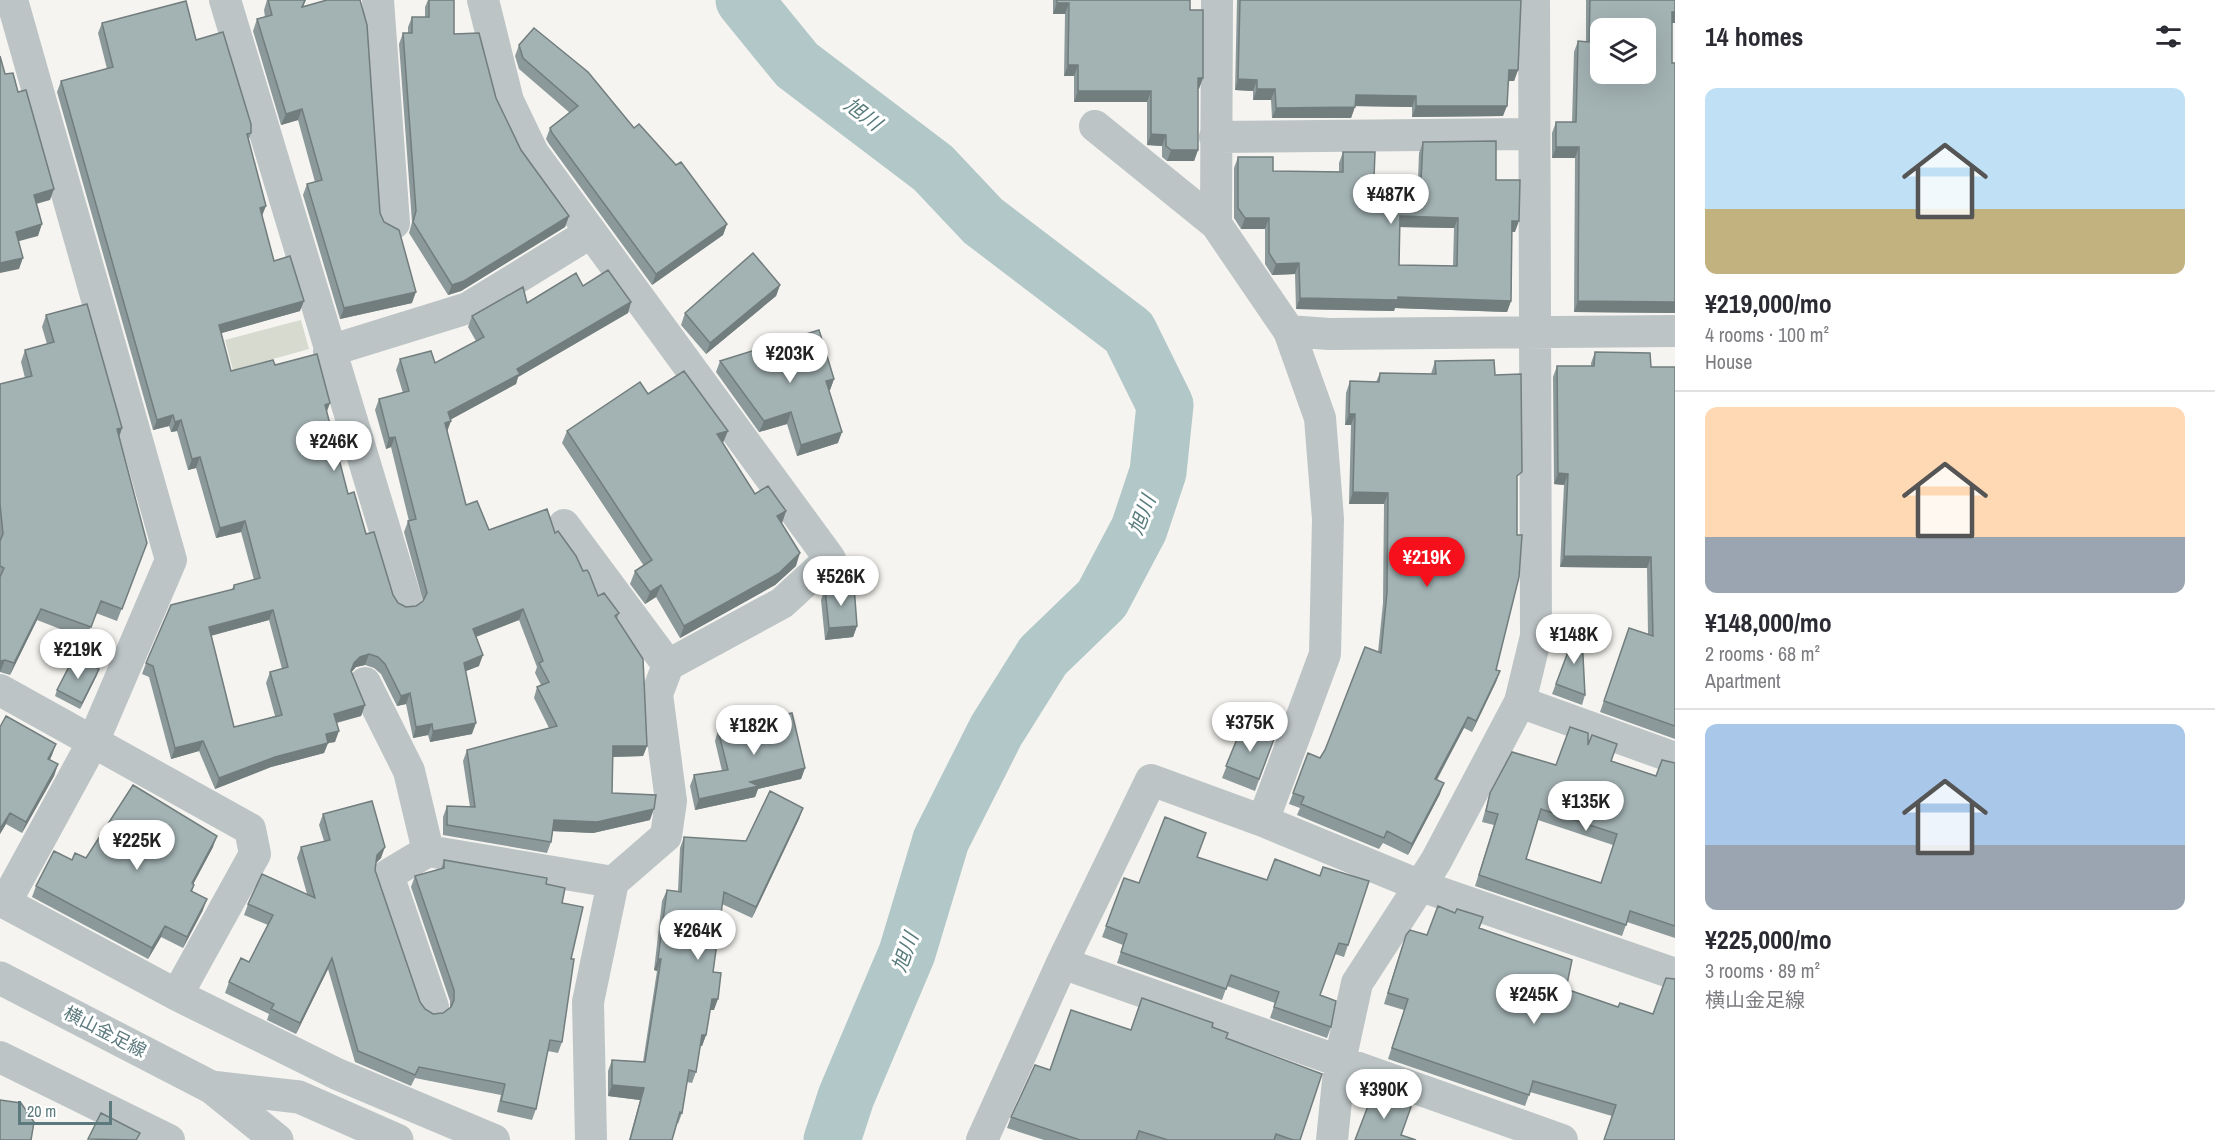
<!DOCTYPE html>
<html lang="en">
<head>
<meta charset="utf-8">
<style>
  body { margin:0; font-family:"Archivo Narrow","Noto Sans JP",sans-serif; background:#f2f2f3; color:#2b2b33; height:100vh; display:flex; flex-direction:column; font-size:22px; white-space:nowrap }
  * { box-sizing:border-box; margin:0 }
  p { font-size:20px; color:#7c7c81 }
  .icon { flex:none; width:33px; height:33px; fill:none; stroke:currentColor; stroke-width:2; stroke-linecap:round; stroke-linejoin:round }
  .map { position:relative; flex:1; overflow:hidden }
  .panel { display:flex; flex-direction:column; background:#fff; width:540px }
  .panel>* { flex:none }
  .controls { position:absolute; left:1590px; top:18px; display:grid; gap:12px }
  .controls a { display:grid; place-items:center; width:66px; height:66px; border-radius:12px; background:#fff; box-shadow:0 6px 24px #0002; font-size:30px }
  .scale { position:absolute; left:18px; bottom:15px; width:94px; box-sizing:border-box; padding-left:6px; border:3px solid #5c7a7e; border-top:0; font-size:16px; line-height:21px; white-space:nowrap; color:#5c7a7e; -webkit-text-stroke:4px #fff; paint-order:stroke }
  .price { position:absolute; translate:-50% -51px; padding:0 14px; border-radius:21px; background:#fff; color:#222; font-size:20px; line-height:39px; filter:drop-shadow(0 2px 3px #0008) }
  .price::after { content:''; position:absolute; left:50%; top:36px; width:18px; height:14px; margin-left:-9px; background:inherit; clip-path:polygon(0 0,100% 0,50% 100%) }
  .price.active { background:#f5101b; color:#fff }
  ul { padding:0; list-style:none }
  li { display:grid; align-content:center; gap:12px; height:318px; padding:0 30px }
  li+li { border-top:2px solid #e1e1e2 }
  li span { display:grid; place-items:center; height:186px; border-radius:12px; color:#555 }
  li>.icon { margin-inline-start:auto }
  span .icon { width:108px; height:108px; fill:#fffc; stroke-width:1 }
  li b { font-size:26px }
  h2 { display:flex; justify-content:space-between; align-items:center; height:72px; padding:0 30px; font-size:26px }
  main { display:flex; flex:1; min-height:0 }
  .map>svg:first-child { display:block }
  .green { fill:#d6dacf }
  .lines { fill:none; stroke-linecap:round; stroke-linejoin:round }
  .river { stroke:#b2c7c7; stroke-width:57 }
  .minor { stroke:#bcc4c5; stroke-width:32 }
  .tertiary { stroke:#bcc4c5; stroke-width:33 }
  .wall { fill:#8c999a; fill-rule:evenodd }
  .shaded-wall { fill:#727d7d }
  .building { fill:#a3b2b3; stroke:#727d7d; stroke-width:1.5; fill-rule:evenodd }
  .labels { text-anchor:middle; stroke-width:6; stroke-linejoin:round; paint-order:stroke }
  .street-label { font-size:18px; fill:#5c7a7e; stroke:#fff }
  .water-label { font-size:20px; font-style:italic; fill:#587b7b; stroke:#fff }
</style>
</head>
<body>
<main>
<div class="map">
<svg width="1675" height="1140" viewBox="0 0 1675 1140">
  <rect width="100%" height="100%" fill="#f5f4f0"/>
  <path class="green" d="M301,320L309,349L233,370L225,340Z"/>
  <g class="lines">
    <path class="river" d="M744,0L797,65L933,168L983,221L1129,332L1165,405L1158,472L1139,529L1102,599L1043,656L996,731L941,840L907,953L846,1097L832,1140"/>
    <path class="minor" d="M225,0L406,600
      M378,0L394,223
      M483,0L508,101L533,153L830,559L782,603L668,665L657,694L671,801L666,836L613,882L588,1002L591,1140
      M1095,126L1216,224L1289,331L1320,418L1328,519L1325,654L1263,821
      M1215,137L1534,134
      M1216,224L1217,0
      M1289,331L1329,334L1675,331
      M329,351L468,308L590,233
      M564,525L668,665
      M365,683L409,771L428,851
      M0,690L250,829L255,854L177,995
      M1520,702L1675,758
      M0,900L177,995L337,1074L494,1140
      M5,903L93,742L171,560L12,0
      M1062,963L1562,1140
      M433,1007L388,875L428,851L613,882
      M0,1057L169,1140
      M982,1140L1062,963L1151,780L1263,821L1421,886L1675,974
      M1332,1140L1340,1061L1357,983L1436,861L1520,702L1536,636L1534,0"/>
    <path class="tertiary" d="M0,978L211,1087
      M277,1140L211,1087L299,1097L397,1140"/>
  </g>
  <path class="wall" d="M267,0H306L303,7L380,213L412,303L340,319L303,195L307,184L315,182L298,120L281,125L253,31L257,19L265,17L264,10Z
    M428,0H454V34L496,98L521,150L569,216L565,227L461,291L448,295L409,233L412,222L399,44L403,33H408V27L412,17H425V7Z
    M1053,0H1190V10L1199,89H1198V150L1194,161H1167L1162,157V146L1147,145V102H1074V76H1064L1065,14H1053Z
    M1237,0H1521L1518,70L1514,81H1508L1503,116L1412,117V107L1355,106L1351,118H1272L1271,100H1253V91L1235,90Z
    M1586,0H1675V23H1672V63H1675V313L1574,312L1575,158H1552V133L1556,122H1572L1574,52L1578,41L1586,42Z
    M102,23L196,40L251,133L249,139L262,216L274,261L300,311L221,333L231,371L275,365L327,412L348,494L393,595L398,603L406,607L416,606L423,601L404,532L408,521H409L391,447L386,449L375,410L379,399L403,393L396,370L400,359L435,363L476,341L468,327L472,316L527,303L583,286L631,302L628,313L518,377L516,384L450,420L447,430L466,505L489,530L555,533L583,571L598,596L619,613L617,619L647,746L643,756L613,757L612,793L650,820L593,833L553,831L551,842L547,853L443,835V817L447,806L470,807L463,761L467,750L549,728L534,698L537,687L541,685L535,673L537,667L519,620L476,637L479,666L466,671L472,734L430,742L428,735L413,738L406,704L397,706L381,674L374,668L365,665L356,667L351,672L365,705L361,716L337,723L335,742L328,743L324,753L271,767L215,789L199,751L171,759L149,677L142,674L146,663L232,589L234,585L254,580L241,532L216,538L196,468L188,470L177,431L171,432L169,426L153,430L57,92L61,81L107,69L98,33ZM269,620L282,669L270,672L266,683L275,716L234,727L211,636Z
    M519,45L634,128L727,224L723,235L652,285L549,144L546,139L550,128L570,113L519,69L515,56Z
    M1423,142L1496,180L1515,232H1512L1511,301L1507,312L1395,308L1394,311L1296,309L1295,274L1272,275L1265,264V229H1241L1234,218V168L1238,157L1273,171L1339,172V163L1343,152L1374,178L1418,180L1419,153ZM1400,227L1454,228L1453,266L1399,265Z
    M780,285L776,296L706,354L681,325L685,313Z
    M46,315L122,428L119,437L147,543L117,621L96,613L86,639L37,620L10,675L0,672V384L25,378L21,362L25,350L47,344L42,327Z
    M1595,352L1651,367H1675V739L1600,712L1629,628L1648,634L1647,568L1560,567L1564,485L1554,484L1553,377L1557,366H1591V363Z
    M720,361L834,379L830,390H829L838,443L797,456L787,424L759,432L716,372Z
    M1435,361L1495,375L1517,483L1496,670L1500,671L1496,682L1472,732L1464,728L1437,780L1440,794L1408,855L1383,843L1379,849L1297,815L1300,808L1289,804L1308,753L1320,758L1378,652L1383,603L1384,504H1349L1351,425H1345L1346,393L1350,381L1376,382L1380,373L1431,374Z
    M648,394L723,443L755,494L786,511L782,523L796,566L775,585L680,638L656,597L645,604L630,584L635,571L644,566L562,443L567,431Z
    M825,589L857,626L853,637L825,640L821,600Z
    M1581,617L1585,695L1582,705L1552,694Z
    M97,675L80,709L55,696L57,690Z
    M0,727L56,744L50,760L58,764L54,776L22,833L6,824L0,834Z
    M1242,727L1274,739L1255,791L1222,778Z
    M718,730L805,768L801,779L758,789L755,797L695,810L690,786L694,775L722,771L715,741Z
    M1588,745L1611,761L1656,776L1675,763V938L1627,922L1622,936L1475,886L1494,825L1482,822L1490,793L1556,765ZM1538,820L1613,845L1601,883L1526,859Z
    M803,808L799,819L752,918L722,904L713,972L714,1010H710L706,1035L702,1046H700L696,1072L692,1083L687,1082L682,1113L678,1124L677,1123L672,1140H629L640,1100L608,1096V1071L612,1060L643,1062L657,971L654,970L662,901L667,890L678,891L680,848L684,837L746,841Z
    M323,814L381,858L376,863L375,870L420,1002L425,1009L433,1014L443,1013L450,1008V1001L411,887L415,876L441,869L444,860L546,884L562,903L571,959L562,1042L558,1053L548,1051L536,1109L532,1120L497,1112L501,1095L415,1078L411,1086L355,1062L328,969L296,1034L267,1020L269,1014L225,993L229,982L249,962L268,925L244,915L248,904L307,894L297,858L301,847L324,841L319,825Z
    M213,847L193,884L194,885L192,892L203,910L183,948L161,937L148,959L32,897L36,886L72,860L86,858Z
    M1197,857L1267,880L1319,876L1323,867L1348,945L1344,957L1335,954L1320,995L1331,1027L1327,1038L1270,1018L1275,1003L1227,986L1222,1000L1117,963L1123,945L1102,937L1124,878L1139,883Z
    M1479,928L1566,989L1618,1007L1653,1014L1612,1116L1530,1092L1525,1106L1388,1059L1404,1010L1384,1004L1402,946L1427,935Z
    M1212,1027L1226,1038L1300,1140H1044L1007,1128L1011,1117L1050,1070L1131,1030Z"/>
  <path class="shaded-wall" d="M1057,3H1069L1065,14H1053Z
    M1672,12H1675V23H1669Z
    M1068,65H1078L1074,76H1064Z
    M1509,70H1518L1514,81H1505Z
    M1198,78H1203L1199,89H1194Z
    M1238,79L1257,80L1253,91L1235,90Z
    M1257,89H1275L1271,100H1253Z
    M1078,91H1151L1147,102H1074Z
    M1356,95L1416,96L1412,107L1352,106Z
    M1416,106H1507L1503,116L1412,117Z
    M1355,107L1351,118H1272L1276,108Z
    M302,109L298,120L281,125L286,114Z
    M1151,134L1166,135L1162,146L1147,145Z
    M1556,147H1579L1575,158H1552Z
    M1171,150H1198L1194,161H1167Z
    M54,189L50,200L29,206L34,195Z
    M266,206L262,216L260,208Z
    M569,216L565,227L461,291L448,295L452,285Z
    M1400,216L1458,218L1454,228L1396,227Z
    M1245,218H1269L1265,229H1241Z
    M1512,221H1519L1515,232H1508Z
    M42,224L38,236L12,243L16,232Z
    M727,224L723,235L652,285L656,274Z
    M23,258L19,269L0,273V263Z
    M1299,263L1295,274L1272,275L1276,264Z
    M780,285L776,296L706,354L710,343Z
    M416,292L412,303L340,319L344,308Z
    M1398,297L1511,301L1507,312L1395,308L1394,311L1296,309L1300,298Z
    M304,301L300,311L215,335L219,325Z
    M1578,301L1675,302V313L1574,312Z
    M631,302L628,313L518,377L516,384L444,423L448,412L517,369Z
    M834,379L830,390L822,392L826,381Z
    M330,403L326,414L325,405Z
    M791,412L787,424L759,432L764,421Z
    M1349,414H1355L1351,425H1345Z
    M173,415L169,426L153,430L157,420Z
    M181,420L177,431L171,432L175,422Z
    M451,421L447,432L445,423Z
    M122,428L118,440L117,429Z
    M728,431L723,443L717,434Z
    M842,432L838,443L797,456L801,445Z
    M395,437L391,447L386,449L389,438Z
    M200,457L196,468L188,470L192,459Z
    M1558,473L1568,474L1564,485L1554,484Z
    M1353,492L1388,493L1384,504H1349Z
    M786,511L782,523L777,516Z
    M245,521L241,532L216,538L220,528Z
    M800,553L796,566L775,585L680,638L684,626Z
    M1564,556L1651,557L1647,568L1560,567Z
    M661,585L656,597L645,604L650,592Z
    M41,609L37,620L10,675L14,663Z
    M523,609L519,620L470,639L473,629Z
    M273,610L269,620L205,637L209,627Z
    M857,626L853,637L825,640L829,628Z
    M369,654L365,665L356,667L350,674L354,663L360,657Z
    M483,655L479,666L461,673L464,663Z
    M5,660L0,672V661Z
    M99,669L97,675L80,709L82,703Z
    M1500,671L1496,682L1472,732L1476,721Z
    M410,693L406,704L397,706L401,696Z
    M365,705L361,716L330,724L334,714Z
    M1468,717L1464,728L1431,790L1435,779Z
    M476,723L472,734L430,742L433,731Z
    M432,724L428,735L413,738L416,727Z
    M339,731L335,742L328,743L324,753L271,767L215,789L219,778L326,734Z
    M203,741L199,751L171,759L175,748Z
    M56,744L52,755L44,770L48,759Z
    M613,746H647L643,756L610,757Z
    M58,764L54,776L22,833L26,822Z
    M805,768L801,779L758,789L755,797L695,810L699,799L750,782Z
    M1444,783L1440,794L1408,855L1412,844Z
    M803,808L799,819L752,918L756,907Z
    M654,809L650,820L593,833L550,831L554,820Z
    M10,813L6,824L0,834V829Z
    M217,836L213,847L188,894L192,883Z
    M385,847L381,858L373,866L377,855Z
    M207,899L203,910L183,948L187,937Z
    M165,926L161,937L148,959L152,948Z
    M332,958L328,969L296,1034L300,1023Z
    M658,959H661L657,971L654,970Z
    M712,999H718L714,1010H708Z
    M702,1035H706L702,1046H698Z
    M612,1085L644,1088L640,1100L608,1096Z"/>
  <path class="building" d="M268,0H305L302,7L327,0H360L367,25L380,213L384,222L399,230L416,292L344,308L307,184L322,180L302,109L286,114L257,19L272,15Z
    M429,0H454V34L479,33L496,98L521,150L569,216L464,281L452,285L413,222L416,211L403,33H412V17H429Z
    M1057,0H1190V10H1203V78H1198V150H1171L1166,146V135L1151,134V91H1078V65H1068L1069,3H1057Z
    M1240,0H1521L1518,70H1509L1507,106H1416V96L1356,95L1355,107L1276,108L1275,89H1257V80L1238,79Z
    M1590,0H1675V12H1672V63H1675V302L1578,301L1579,147H1556V122H1576L1578,41L1589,42ZM1600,28H1646V74H1600Z
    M186,1L196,40L223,32L251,124V133L247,134L266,206L260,208L274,261L290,256L304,301L219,325L231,371L273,360L275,365L317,354L330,403L325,405L348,494L354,492L366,534L374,532L393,595L398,603L406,607L416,606L423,601L427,593L408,521L416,519L395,437L389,438L379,399L409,391L400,359L431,351L435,363L484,337L472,316L523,287L527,303L576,273L583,286L608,270L631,302L517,369L520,374L448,412L451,421L445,423L466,505L477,501L489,530L547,509L555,533L558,531L576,556L583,571L587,570L589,573L598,596L604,593L619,613L615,616L643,659L647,746H613L612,793L656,795L654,809L597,822L554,820L551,842L447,825V806L475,807L467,750L557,726L537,687L549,682L539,663L543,661L523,609L473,629L483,655L464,663L476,723L433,731L432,724L416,727L410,693L401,696L385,664L378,657L369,654L360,657L354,663L351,671L365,705L334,714L339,731L326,734L328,743L275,757L219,778L203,741L175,748L153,666L146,663L171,605L234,589V585L260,578L245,521L220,528L200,457L192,459L181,420L175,422L173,415L157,420L61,81L113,67L102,23ZM273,610L288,667L270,672L282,715L234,727L209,627Z
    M534,28L588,72L634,128L639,124L676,165L681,162L727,224L656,274L552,133L550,128L578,106L523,58L519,45Z
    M0,56L5,74L13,73L18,92L26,90L54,189L34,195L42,224L16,232L23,258L0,263Z
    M1496,141V180H1520L1519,221H1512L1511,301L1398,297V300L1300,298L1299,263L1276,264L1269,253V218H1245L1238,208V157H1273V171L1343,172V152H1375L1374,178L1421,180L1423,142ZM1400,216L1458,218L1457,266L1399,265Z
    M753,253L780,285L710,343L685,313Z
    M87,304L122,428L117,429L147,543L122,609L101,601L91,627L41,609L14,663L5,660L0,661V577L4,568L0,566V541L3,534L0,504V384L32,376L25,350L54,342L46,315Z
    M819,330L834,379L826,381L842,432L801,445L791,412L764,421L720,361Z
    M1595,352L1650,353L1651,367H1675V726L1604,701L1629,628L1653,636L1651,557L1564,556L1568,474L1558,473L1557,366H1594Z
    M1494,360L1495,375L1521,374L1522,472L1517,476V535H1522L1519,577L1496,670L1500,671L1476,721L1468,717L1435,779L1444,783L1412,844L1387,831L1384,838L1301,804L1304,797L1293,793L1308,753L1320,758L1325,750L1365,647L1381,653L1387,592L1388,493L1353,492L1355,414H1349L1350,381L1379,382L1380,373L1436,374L1435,361Z
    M684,371L728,431L717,434L755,494L768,486L786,511L777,516L800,553L779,573L684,626L661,585L650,592L635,571L652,560L567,431L640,382L648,394Z
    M854,586L857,626L829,628L825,589Z
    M1581,617L1585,695L1556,684Z
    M74,657L99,669L82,703L57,690Z
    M792,713L805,768L750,782L759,786L699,799L694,775L728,770L718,730Z
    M6,716L56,744L48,759L58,764L26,822L10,813L0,829V727Z
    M1242,727L1274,739L1259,779L1226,766Z
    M1570,727L1588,733V745L1592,735L1617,744L1611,761L1656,776L1662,760L1675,763V926L1630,911L1626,925L1479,875L1498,814L1486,811L1490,793L1512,752L1556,765ZM1541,809L1617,834L1601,883L1526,859Z
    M133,785L217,836L192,883L194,885L191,891L207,899L187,937L165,926L152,948L36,886L54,851L72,860L75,853L86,858Z
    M770,791L803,808L756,907L724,892L713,972L721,973L718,999H712L706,1035H702L696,1072L689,1070L682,1113L680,1112L672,1140H630L644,1088L612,1085V1060L645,1062L661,959H658L667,890L681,892L684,837L746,841Z
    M372,801L385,847L377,855L375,870L420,1002L425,1009L433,1014L443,1013L451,1007L454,1000V990L415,876L444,868V860L547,878L546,884L565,888L562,903L583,907L571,959H574L562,1042L550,1040L536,1109L501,1101L505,1084L419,1067L415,1075L358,1051L332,958L300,1023L271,1009L274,1004L229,982L241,958L249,962L273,915L248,904L262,874L315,898L301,847L330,840L323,814Z
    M1165,817L1206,833L1197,857L1267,880L1275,859L1320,876L1323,867L1369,881L1348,945L1339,943L1320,995L1336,1001L1331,1027L1274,1007L1279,992L1231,975L1226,989L1121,952L1127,934L1106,926L1124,878L1139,883Z
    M1438,906L1455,913L1457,909L1483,917L1479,928L1572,960L1566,989L1618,1007L1620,1003L1653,1014L1666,978L1675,979V1140H1604L1616,1105L1533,1081L1529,1095L1392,1048L1408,999L1388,993L1406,935L1410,930L1427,935Z
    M1142,998L1213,1023L1212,1027L1228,1033L1226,1038L1322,1074L1300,1140H1293L1276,1134L1274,1140H1168L1139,1131L1136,1140H1080L1011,1117L1035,1065L1050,1070L1071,1010L1131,1030Z
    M1373,1093L1411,1107L1401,1135L1416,1140H1355Z
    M0,1100L21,1103L34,1122L31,1140H0Z
    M101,1113L140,1133L136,1140L88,1139Z"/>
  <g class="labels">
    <g class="street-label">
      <text transform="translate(105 1032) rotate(27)" y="6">横山金足線</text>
    </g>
    <g class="water-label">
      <text transform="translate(863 114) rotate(37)" y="7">旭川</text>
      <text transform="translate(1142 515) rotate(-69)" y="7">旭川</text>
      <text transform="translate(905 952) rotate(-70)" y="7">旭川</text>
    </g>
  </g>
</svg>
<div class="controls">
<a><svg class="icon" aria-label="layers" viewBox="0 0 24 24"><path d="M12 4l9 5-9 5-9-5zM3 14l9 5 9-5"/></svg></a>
</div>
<div class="scale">20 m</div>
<b class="price" style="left:1391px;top:225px">¥487K</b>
<b class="price" style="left:790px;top:384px">¥203K</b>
<b class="price" style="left:334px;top:472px">¥246K</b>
<b class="price active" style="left:1427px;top:588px">¥219K</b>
<b class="price" style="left:841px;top:607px">¥526K</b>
<b class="price" style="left:1574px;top:665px">¥148K</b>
<b class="price" style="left:78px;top:680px">¥219K</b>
<b class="price" style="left:1250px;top:753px">¥375K</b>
<b class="price" style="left:754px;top:756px">¥182K</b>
<b class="price" style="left:1586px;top:832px">¥135K</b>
<b class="price" style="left:137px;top:871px">¥225K</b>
<b class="price" style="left:698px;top:961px">¥264K</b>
<b class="price" style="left:1534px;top:1025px">¥245K</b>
<b class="price" style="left:1384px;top:1120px">¥390K</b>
</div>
<section class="panel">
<h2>14 homes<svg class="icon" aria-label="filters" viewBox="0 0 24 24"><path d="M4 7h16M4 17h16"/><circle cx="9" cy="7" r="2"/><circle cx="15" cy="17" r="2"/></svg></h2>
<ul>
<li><span style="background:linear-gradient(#bfe0f5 65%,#c2b280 0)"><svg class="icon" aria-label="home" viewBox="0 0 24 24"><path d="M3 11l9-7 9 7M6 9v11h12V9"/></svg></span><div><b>¥219,000/mo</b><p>4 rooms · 100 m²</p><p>House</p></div></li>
<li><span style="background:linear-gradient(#ffd9b3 70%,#9aa5b1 0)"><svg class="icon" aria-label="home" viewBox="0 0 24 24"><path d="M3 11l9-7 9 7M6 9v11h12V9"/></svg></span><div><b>¥148,000/mo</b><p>2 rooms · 68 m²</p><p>Apartment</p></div></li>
<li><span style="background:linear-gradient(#a9c7e8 65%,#9aa5b1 0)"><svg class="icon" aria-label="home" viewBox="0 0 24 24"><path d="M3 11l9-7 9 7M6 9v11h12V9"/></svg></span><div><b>¥225,000/mo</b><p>3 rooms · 89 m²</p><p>横山金足線</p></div></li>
</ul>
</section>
</main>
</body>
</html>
